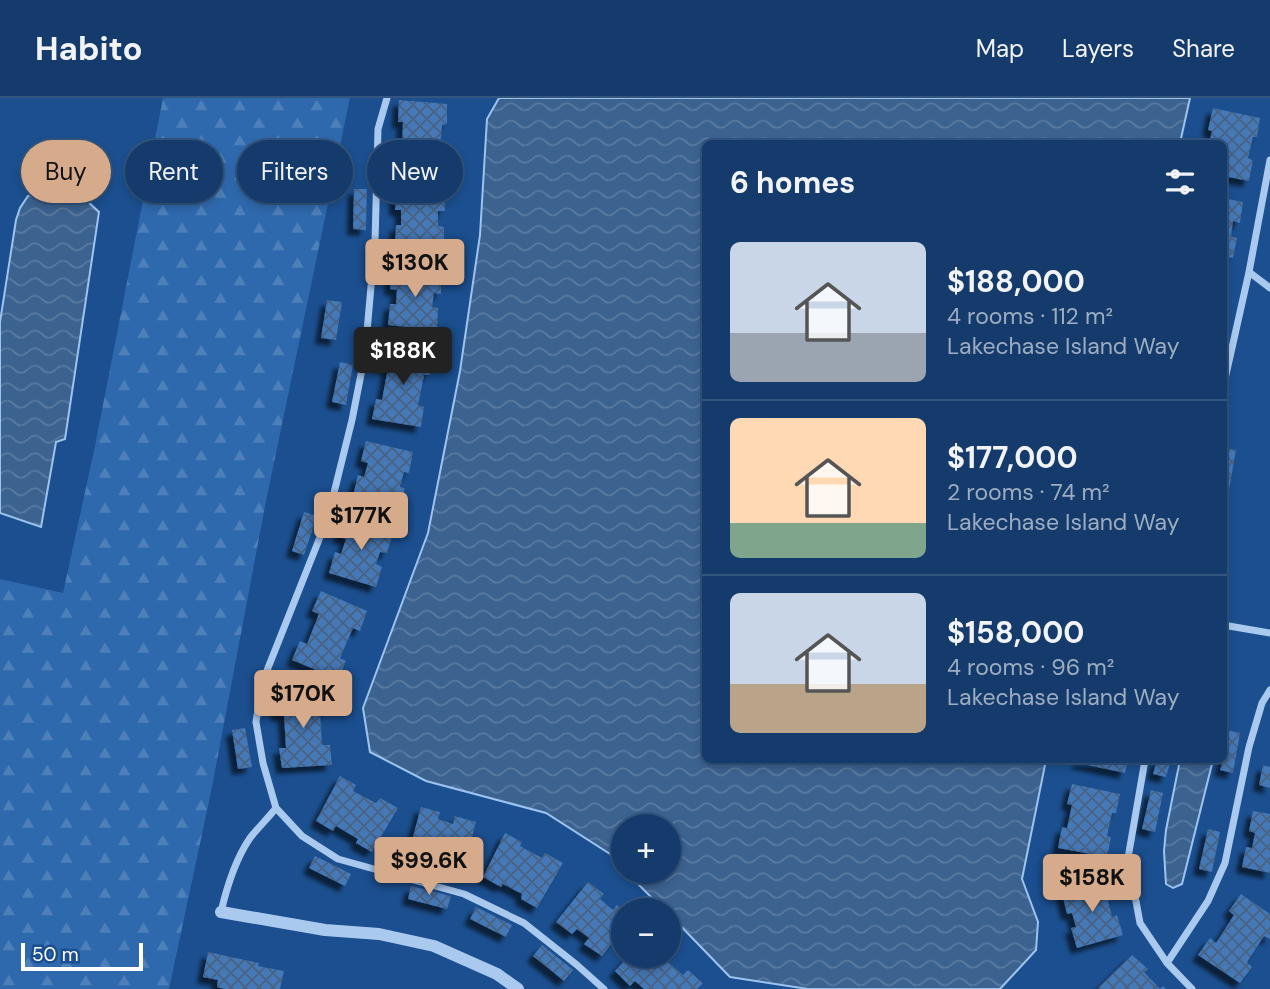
<!DOCTYPE html>
<html lang="en">
<head>
<meta charset="utf-8">
<style>
  body { margin:0; font-family:"DM Sans",sans-serif; background:#1d4271; color:#f1f3f6; height:100vh; display:flex; flex-direction:column; font-size:26px; white-space:nowrap }
  * { box-sizing:border-box; margin:0 }
  p { font-size:23px; color:#9dadc1 }
  .icon { flex:none; width:38px; height:38px; fill:none; stroke:currentColor; stroke-width:2; stroke-linecap:round; stroke-linejoin:round }
  .map { position:relative; flex:1; overflow:hidden }
  .drawer { position:absolute; left:702px; top:42px; width:525px; height:623px; display:flex; flex-direction:column; background:#143b6b; border-radius:10px; box-shadow:0 4px 10px #0003,0 0 0 2px #33557e }
  .drawer>* { flex:none }
  .hud { position:absolute; left:21px; top:42px; width:576px; height:63px; display:flex; gap:14px }
  .fabs { position:absolute; left:611px; top:716px; display:grid; gap:14px }
  .fabs a { display:grid; place-items:center; width:70px; height:70px; border-radius:50%; background:#143b6b; box-shadow:0 4px 10px #0003,0 0 0 2px #33557e; font-size:35px }
  .scale { position:absolute; left:21px; bottom:18px; width:122px; box-sizing:border-box; padding-left:7px; border:4px solid #fff; border-top:0; font-size:19px; line-height:24px; white-space:nowrap; color:#fff; -webkit-text-stroke:5px #1b4f8f; paint-order:stroke }
  .price { position:absolute; translate:-50% -60px; padding:0 16px; border-radius:7px; background:#d6ab8b; color:#111; font-size:23px; line-height:46px; filter:drop-shadow(0 2px 4px #0008) }
  .price::after { content:''; position:absolute; left:50%; top:42px; width:21px; height:16px; margin-left:-10px; background:inherit; clip-path:polygon(0 0,100% 0,50% 100%) }
  .price.current { background:#222; color:#fff }
  ul { padding:0; list-style:none }
  li { display:flex; align-items:center; gap:21px; height:175px; padding:0 28px }
  li+li { border-top:2px solid #33557e }
  li span { display:grid; place-items:center; flex:none; width:196px; height:140px; border-radius:10px; color:#555 }
  li>.icon { margin-inline-start:auto }
  span .icon { width:84px; height:84px; fill:#fffc; stroke-width:1 }
  li b { font-size:30px }
  h2 { display:flex; justify-content:space-between; align-items:center; height:84px; padding:0 28px; font-size:30px }
  .tag { padding:0 24px; border-radius:32px; background:#143b6b; box-shadow:0 4px 10px #0003,0 0 0 2px #33557e; font-size:24px; line-height:63px }
  .tag.current { background:#d6ab8b; color:#111 }
  header { display:flex; align-items:center; gap:42px; box-sizing:border-box; height:98px; padding:0 35px; background:#143b6b; border-bottom:2px solid #33557e }
  header strong { font-size:33px }
  nav { display:flex; gap:38px; margin-inline-start:auto; font-size:24px }
  .map>svg:first-child { display:block }
  .forest { fill:url(#forest-firs) }
  .water { fill:url(#water-waves); stroke:#9cc4f0; stroke-width:2 }
  .building { fill:url(#building-cross-hatch); filter:url(#shadow) }
  .lines { fill:none; stroke-linecap:round; stroke-linejoin:round }
  .minor { stroke:#a9c9ee; stroke-width:7 }
  .tertiary { stroke:#a9c9ee; stroke-width:12 }
</style>
</head>
<body>
<header>
<strong>Habito</strong>
<nav><a>Map</a><a>Layers</a><a>Share</a></nav>
</header>
<div class="map">
<svg width="1270" height="891" viewBox="0 0 1270 891">
  <defs>
    <pattern id="forest-firs" width="22" height="20" patternUnits="userSpaceOnUse" patternTransform="scale(1.75)"><rect width="22" height="20" fill="#2e69ad"/><path d="M5 1l3.5 6h-7zM16 11l3.5 6h-7z" fill="#4d80b9"/></pattern>
    <pattern id="water-waves" width="16" height="10" patternUnits="userSpaceOnUse" patternTransform="scale(1.75)"><rect width="16" height="10" fill="#3c6290"/><path d="M0 5q4-4 8 0t8 0" fill="none" stroke="#597aa1"/></pattern>
    <pattern id="building-cross-hatch" width="8" height="8" patternUnits="userSpaceOnUse" patternTransform="scale(1.75)"><rect width="8" height="8" fill="#4478b7"/><path d="M0 0l8 8M0 8l8-8" fill="none" stroke="#486282"/></pattern>
    <filter id="shadow"><feDropShadow dx="-6" dy="6" stdDeviation="2" flood-color="#0009"/></filter>
  </defs>
  <rect width="100%" height="100%" fill="#1b4f8f"/>
  <path class="forest" d="M163,0H350L266,403L211,694L169,891H0V481L63,495L94,353Z"/>
  <path class="water" d="M499,0H1190L1180,45L705,46V662H1046L1022,781L1038,824L1036,852L1000,891H808L730,879L669,816L668,812H664L626,774H668V728H623V770L610,756L546,715L426,683L370,654L363,610L428,435L460,273L480,137L487,21Z
    M47,95L87,103L99,114L65,341L56,344L41,429L0,415V224L16,122L20,110L28,98Z
    M1180,662H1213L1182,786L1173,790L1166,786L1164,753L1166,732Z"/>
  <path class="building" d="M399,2L447,6V26L442,27L440,50L445,51L443,72L396,70L397,48L402,49L403,24H398Z
    M1213,10L1260,20L1257,39H1253L1248,60L1253,62L1249,83L1223,78V46H1209L1212,33L1208,32Z
    M396,90L444,92L445,113H438V128L444,129V149L395,148L396,127H401V112H395Z
    M354,91H367L366,132L353,131Z
    M1223,100L1243,104L1240,125L1233,123L1231,138L1237,140L1233,160L1223,158Z
    M392,170L441,175V196L434,195L432,209L438,210L437,232L388,227L390,206H396L397,192L390,191Z
    M327,202L342,204L336,242L321,240Z
    M386,248L433,256L430,277H424L418,307L424,309L421,329L372,321L376,301L382,302L388,270L381,269Z
    M340,264L353,267L346,307L332,304Z
    M366,343L413,354L409,375L404,374L400,389L405,390L400,410L353,398L358,377L364,379L368,365L361,363Z
    M1223,350L1236,352L1229,392L1223,390Z
    M304,414L317,418L304,457L292,453Z
    M346,419L393,435L387,455L380,454L376,466L382,469L376,489L329,475L335,454L341,456L346,441L339,439Z
    M321,493L367,513L360,533L353,530L340,560L346,563L338,581L292,562L300,543L307,546L319,516L312,513Z
    M325,594L327,615H320L322,647H330L332,667L282,670L279,650H286L284,617H277L276,596Z
    M245,630L252,669L238,671L232,632Z
    M1227,632L1240,635L1233,675L1220,672L1223,662Z
    M1078,662H1128L1125,675L1078,665Z
    M1157,662H1171L1166,679L1153,676Z
    M1263,667L1270,669V690L1259,687Z
    M340,678L356,687L353,693L376,705L380,700L398,710L372,754L356,745L358,741L336,728L333,733L316,723Z
    M1072,686L1120,696L1116,715H1112L1107,738L1111,739L1107,759L1058,750L1062,729L1067,730L1072,707L1067,706Z
    M1151,692L1163,695L1155,734L1142,731Z
    M421,709L440,714L438,721L453,726L455,718L476,724L463,772L443,766L445,760L429,756L427,763L408,757Z
    M1253,713L1270,716V775L1242,769L1246,749L1252,750L1255,735L1249,733Z
    M1208,731L1220,734L1212,774L1199,771Z
    M505,735L522,744L520,748L542,760L545,755L563,765L537,810L521,801L522,796L503,786L501,789L483,779Z
    M315,758L351,776L345,788L309,770Z
    M1108,783L1114,801L1108,803L1112,819L1117,817L1123,837L1077,850L1071,830L1076,829L1072,815L1067,816L1062,795Z
    M588,784L604,796L600,801L613,812L617,807L623,811V831L602,858L584,846L589,840L577,831L572,836L556,824Z
    M411,788L451,798L447,811L408,801Z
    M1241,796L1270,816V841L1264,838L1247,864L1252,869L1240,885L1198,857L1210,840L1216,845L1234,817L1229,813Z
    M476,809L512,827L506,839L470,821Z
    M542,847L573,872L564,883L533,858Z
    M208,854L259,865L258,868L284,873L280,891H225L217,889L218,882L203,879Z
    M1132,857L1148,871L1144,874L1160,891L1163,888L1166,891H1099L1098,890Z
    M629,858H661L683,877L688,872L703,885L697,891H644L635,883L630,888L615,873Z"/>
  <g class="lines">
    <path class="minor" d="M387,0L378,31L375,144L365,256L352,322L328,419L262,585L256,624L263,665L276,710L302,738L338,761L464,796L524,825L577,867L604,891
      M1249,174L1270,190
      M1223,290L1249,174L1270,62
      M1223,487V498
      M1223,527L1270,535
      M1145,662L1128,760L1140,825L1167,865L1192,891
      M221,814C227,788 235,762 250,740C258,730 268,720 276,710
      M1167,865L1208,803L1225,765L1249,649L1262,605L1270,592"/>
    <path class="tertiary" d="M221,814L325,832L379,836L434,848L497,876L518,891"/>
  </g>
</svg>
<div class="fabs">
<a>+</a>
<a>−</a>
</div>
<div class="scale">50 m</div>
<b class="price" style="left:415px;top:201px">$130K</b>
<b class="price current" style="left:403px;top:289px">$188K</b>
<b class="price" style="left:361px;top:454px">$177K</b>
<b class="price" style="left:303px;top:632px">$170K</b>
<b class="price" style="left:429px;top:799px">$99.6K</b>
<b class="price" style="left:1092px;top:816px">$158K</b>
<div class="hud">
<a class="tag current">Buy</a>
<a class="tag">Rent</a>
<a class="tag">Filters</a>
<a class="tag">New</a>
</div>
<section class="drawer">
<h2>6 homes<svg class="icon" aria-label="filters" viewBox="0 0 24 24"><path d="M4 7h16M4 17h16"/><circle cx="9" cy="7" r="2"/><circle cx="15" cy="17" r="2"/></svg></h2>
<ul>
<li><span style="background:linear-gradient(#c9d6e8 65%,#9aa5b1 0)"><svg class="icon" aria-label="home" viewBox="0 0 24 24"><path d="M3 11l9-7 9 7M6 9v11h12V9"/></svg></span><div><b>$188,000</b><p>4 rooms · 112 m²</p><p>Lakechase Island Way</p></div></li>
<li><span style="background:linear-gradient(#ffd9b3 75%,#7fa58c 0)"><svg class="icon" aria-label="home" viewBox="0 0 24 24"><path d="M3 11l9-7 9 7M6 9v11h12V9"/></svg></span><div><b>$177,000</b><p>2 rooms · 74 m²</p><p>Lakechase Island Way</p></div></li>
<li><span style="background:linear-gradient(#c9d6e8 65%,#b9a48a 0)"><svg class="icon" aria-label="home" viewBox="0 0 24 24"><path d="M3 11l9-7 9 7M6 9v11h12V9"/></svg></span><div><b>$158,000</b><p>4 rooms · 96 m²</p><p>Lakechase Island Way</p></div></li>
</ul>
</section>
</div>
</body>
</html>
